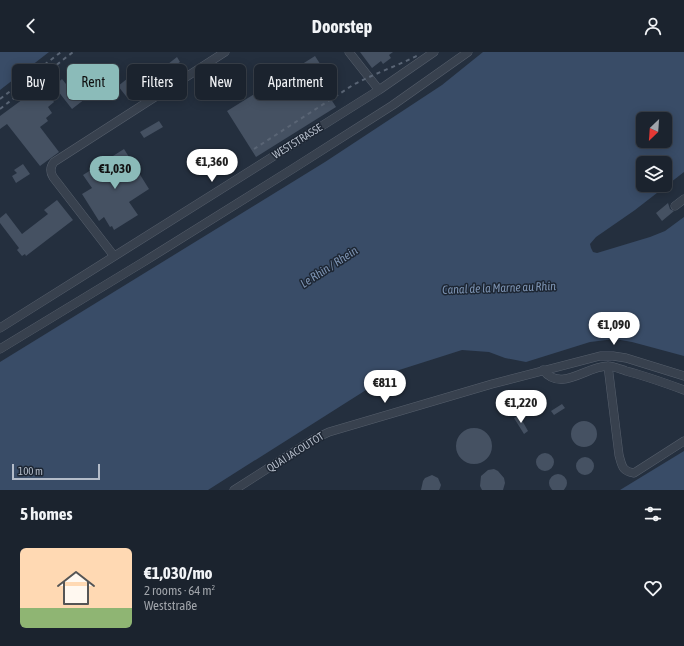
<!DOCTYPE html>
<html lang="en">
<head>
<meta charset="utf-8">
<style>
  body { margin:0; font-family:"Asap Condensed",sans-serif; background:#242b36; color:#f1f3f6; height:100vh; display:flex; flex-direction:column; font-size:15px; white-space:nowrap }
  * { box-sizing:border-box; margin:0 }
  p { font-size:13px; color:#a0a4aa }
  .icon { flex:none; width:22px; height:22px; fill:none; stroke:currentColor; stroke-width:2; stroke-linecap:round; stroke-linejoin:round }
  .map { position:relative; height:438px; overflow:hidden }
  .details { display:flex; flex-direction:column; background:#1b232e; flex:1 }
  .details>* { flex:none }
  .guide { position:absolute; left:12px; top:12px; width:400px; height:36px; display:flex; gap:8px }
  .needle { width:26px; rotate:205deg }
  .tools { position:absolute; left:636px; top:60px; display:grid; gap:8px }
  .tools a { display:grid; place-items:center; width:36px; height:36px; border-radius:6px; background:#1b232e; box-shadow:0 2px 10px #0003,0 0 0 1px #39404a; font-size:20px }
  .scale { position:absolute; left:12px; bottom:10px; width:88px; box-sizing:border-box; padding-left:4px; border:2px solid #b4bcc9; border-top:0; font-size:11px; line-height:14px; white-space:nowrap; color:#b4bcc9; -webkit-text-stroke:3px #1d2633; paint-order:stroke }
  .price { position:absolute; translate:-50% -34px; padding:0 9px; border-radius:14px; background:#fff; color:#222; font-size:13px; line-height:26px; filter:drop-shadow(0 1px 2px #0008) }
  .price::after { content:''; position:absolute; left:50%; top:24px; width:12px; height:9px; margin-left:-6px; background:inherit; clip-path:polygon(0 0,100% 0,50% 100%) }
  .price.on { background:#8bbbb9; color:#111 }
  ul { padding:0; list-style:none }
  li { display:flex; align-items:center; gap:12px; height:100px; padding:0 20px }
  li+li { border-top:1px solid #39404a }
  li span { display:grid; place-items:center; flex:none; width:112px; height:80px; border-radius:6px; color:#555 }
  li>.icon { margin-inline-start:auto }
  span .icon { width:48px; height:48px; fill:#fffc; stroke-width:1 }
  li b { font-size:17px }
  h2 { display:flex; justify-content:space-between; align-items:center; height:48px; padding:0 20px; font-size:17px }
  .chip { padding:0 14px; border-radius:6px; background:#1b232e; box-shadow:0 2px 10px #0003,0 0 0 1px #39404a; font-size:14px; line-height:36px }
  .chip.on { background:#8bbbb9; color:#111 }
  header { display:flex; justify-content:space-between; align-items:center; height:52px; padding:0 20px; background:#1b232e; font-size:18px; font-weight:700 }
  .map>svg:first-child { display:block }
  .water { fill:#394c67; fill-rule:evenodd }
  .building { fill:#455162 }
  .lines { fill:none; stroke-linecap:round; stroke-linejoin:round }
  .minor-casing { stroke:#565f6c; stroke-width:9 }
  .minor { stroke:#38414e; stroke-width:8 }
  .rail { stroke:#5a6575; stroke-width:2; stroke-dasharray:4 4; stroke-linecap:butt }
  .labels { text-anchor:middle; stroke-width:3; stroke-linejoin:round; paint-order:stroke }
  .street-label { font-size:11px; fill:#b4bcc9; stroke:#1d2633 }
  .water-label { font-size:12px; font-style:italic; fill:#7c92b1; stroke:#1d2633 }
</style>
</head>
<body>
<header><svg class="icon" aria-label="back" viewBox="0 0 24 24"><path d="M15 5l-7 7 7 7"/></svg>Doorstep<svg class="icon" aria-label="person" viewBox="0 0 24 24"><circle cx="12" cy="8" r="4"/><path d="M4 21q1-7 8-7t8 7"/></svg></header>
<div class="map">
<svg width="684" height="438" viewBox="0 0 684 438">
  <rect width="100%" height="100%" fill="#242f3e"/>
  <path class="water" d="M0,0H49L0,38Z
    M483,0H684V120L635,158L596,185L590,192L591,196L593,200L597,201L650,185L665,179L684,165V304L632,290L615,287L590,290L526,310L505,306L489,300L462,298L396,319L208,438H0V310L325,110L442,33ZM643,67H665V89H643ZM643,111H665V133H643Z
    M684,399V438H620Z"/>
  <path class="building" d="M360,0H393L389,3L391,6L383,12L381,9L372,16Z
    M315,4L337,38L329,44L336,55L256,105L227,59Z
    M177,5L180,10L171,16L168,12Z
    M142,15L153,29L129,48L118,34Z
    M62,27L66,32L71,28L85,47L72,57L54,34Z
    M34,39L39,46L47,40L54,50L48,55L52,61L46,66L48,69L40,75L59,100L40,114L7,72L0,77V64Z
    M159,69L163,75L144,86L140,80Z
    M124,97L149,137L129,150L138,163L114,178L112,174L110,175L104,165L99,169L82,142L92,136L83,123Z
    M23,112L30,122L16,131L12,124L17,121L14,118Z
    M57,148L73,168L26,204L25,202L22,204L17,198L19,196L0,171V166L6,161L22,182L48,162L44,158Z
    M668,151L670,157L674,159L662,169L656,161Z
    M562,352L565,356L554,363L551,359Z
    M519,363L528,379L524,382L514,366Z
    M571 382a13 13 0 1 1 26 0a13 13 0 1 1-26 0Z
    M456 394a18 18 0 1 1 36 0a18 18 0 1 1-36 0Z
    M536 410a9 9 0 1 1 18 0a9 9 0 1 1-18 0Z
    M576 414a9 9 0 1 1 18 0a9 9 0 1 1-18 0Z
    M494,417L498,419L504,426L505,431L503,438H482L480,434L481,424L488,418Z
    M549 431a9 9 0 1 1 18 0a9 9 0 1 1-18 0Z
    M432,423L438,426L441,433L440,436L439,438H421L423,429L425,426Z"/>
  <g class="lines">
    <g class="minor-casing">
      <path id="minor" d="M349,0L379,38
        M675,154L684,147
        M114,204L53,125C50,120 50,115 54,110L225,0
        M0,276L379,38L434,0
        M0,297L145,209L294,116L393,53L468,0
        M608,314L619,403C622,414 622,419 634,421L684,389
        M543,318C561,341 586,314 608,314C613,314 620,317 626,319C646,324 665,331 684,338
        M234,438L314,387L329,380L492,332L600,304H613L626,306L684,324"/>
    </g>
    <use href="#minor" class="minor"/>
    <path class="rail" d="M0,47L61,0
      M0,57L73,0
      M254,97L353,33C375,21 398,14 420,2"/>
  </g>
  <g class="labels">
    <g class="street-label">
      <text transform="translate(297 89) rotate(-32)" y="4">WESTSTRASSE</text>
      <text transform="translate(295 400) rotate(-32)" y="4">QUAI JACOUTOT</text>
    </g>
    <g class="water-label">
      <text transform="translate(329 215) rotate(-33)" y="4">Le Rhin / Rhein</text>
      <text transform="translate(499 236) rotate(-2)" y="4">Canal de la Marne au Rhin</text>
    </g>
  </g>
</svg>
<div class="tools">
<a><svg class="needle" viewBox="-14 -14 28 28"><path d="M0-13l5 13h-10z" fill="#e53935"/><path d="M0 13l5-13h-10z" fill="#a0a4aa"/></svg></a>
<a><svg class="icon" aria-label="layers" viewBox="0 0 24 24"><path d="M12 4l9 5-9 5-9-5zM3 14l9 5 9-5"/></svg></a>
</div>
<div class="scale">100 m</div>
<b class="price" style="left:212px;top:131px">€1,360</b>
<b class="price on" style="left:115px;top:138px">€1,030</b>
<b class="price" style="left:614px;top:294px">€1,090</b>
<b class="price" style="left:385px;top:352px">€811</b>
<b class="price" style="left:521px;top:372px">€1,220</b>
<div class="guide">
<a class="chip">Buy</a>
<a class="chip on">Rent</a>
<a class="chip">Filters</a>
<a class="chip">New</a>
<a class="chip">Apartment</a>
</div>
</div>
<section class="details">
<h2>5 homes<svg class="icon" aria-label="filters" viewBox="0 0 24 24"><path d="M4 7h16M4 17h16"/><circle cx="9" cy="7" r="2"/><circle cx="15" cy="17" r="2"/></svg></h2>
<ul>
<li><span style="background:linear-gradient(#ffd9b3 75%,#8fb573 0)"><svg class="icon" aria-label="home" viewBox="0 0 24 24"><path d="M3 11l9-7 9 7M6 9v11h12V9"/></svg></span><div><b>€1,030/mo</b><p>2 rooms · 64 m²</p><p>Weststraße</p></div><svg class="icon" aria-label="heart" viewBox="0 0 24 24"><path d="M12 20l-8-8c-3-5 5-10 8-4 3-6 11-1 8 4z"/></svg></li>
</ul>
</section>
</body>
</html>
